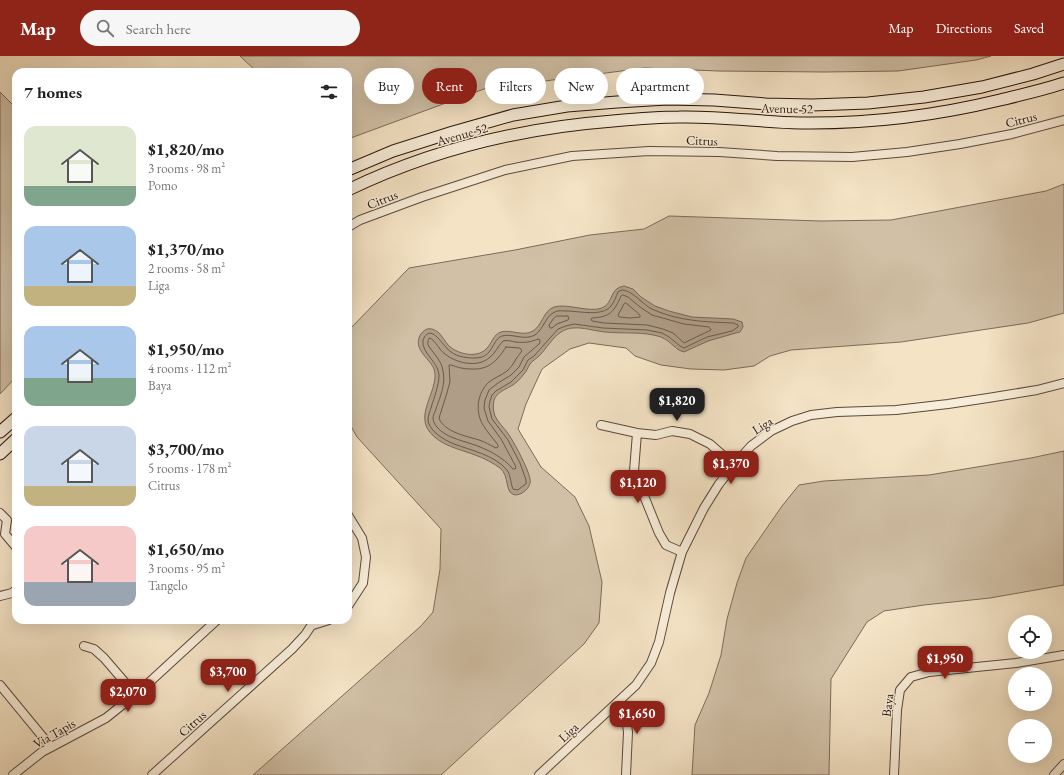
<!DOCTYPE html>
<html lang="en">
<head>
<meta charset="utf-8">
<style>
  body { margin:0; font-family:"EB Garamond",serif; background:#f6f6f6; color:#202124; height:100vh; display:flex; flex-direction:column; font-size:15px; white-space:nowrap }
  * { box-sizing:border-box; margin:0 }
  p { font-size:13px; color:#757577 }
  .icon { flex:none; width:22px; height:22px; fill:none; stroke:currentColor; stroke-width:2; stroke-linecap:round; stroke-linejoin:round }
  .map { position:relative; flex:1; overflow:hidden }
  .details { position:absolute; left:12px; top:12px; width:340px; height:556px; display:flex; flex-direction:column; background:#fff; border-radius:12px; box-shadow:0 4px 16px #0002 }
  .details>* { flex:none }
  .banner { position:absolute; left:364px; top:12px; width:380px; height:36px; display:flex; gap:8px }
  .fabs { position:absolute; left:1008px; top:559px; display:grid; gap:8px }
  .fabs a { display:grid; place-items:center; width:44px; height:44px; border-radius:50%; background:#fff; box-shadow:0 4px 16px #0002; font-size:20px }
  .price { position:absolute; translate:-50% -34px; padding:0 9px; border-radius:8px; background:#8f2418; color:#fff; font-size:13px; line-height:26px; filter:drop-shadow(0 1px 2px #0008) }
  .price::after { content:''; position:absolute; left:50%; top:24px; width:12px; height:9px; margin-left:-6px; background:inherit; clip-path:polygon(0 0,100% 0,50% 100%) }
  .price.active { background:#222; color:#fff }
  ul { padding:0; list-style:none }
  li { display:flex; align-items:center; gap:12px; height:100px; padding:0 12px }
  li span { display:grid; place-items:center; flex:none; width:112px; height:80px; border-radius:12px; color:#555 }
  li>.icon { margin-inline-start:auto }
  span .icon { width:48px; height:48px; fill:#fffc; stroke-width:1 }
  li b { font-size:17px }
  h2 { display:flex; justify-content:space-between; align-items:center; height:48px; padding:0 12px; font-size:17px }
  .chip { padding:0 14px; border-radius:18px; background:#fff; box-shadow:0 4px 16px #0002; font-size:14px; line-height:36px }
  .chip.active { background:#8f2418; color:#fff }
  header { display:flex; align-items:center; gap:24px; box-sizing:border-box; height:56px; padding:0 20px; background:#8f2418; color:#fff }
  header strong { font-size:19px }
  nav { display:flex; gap:22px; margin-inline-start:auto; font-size:14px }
  .search { width:280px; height:36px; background:#f6f6f6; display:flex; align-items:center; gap:10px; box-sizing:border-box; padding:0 14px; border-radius:22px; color:#757577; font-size:15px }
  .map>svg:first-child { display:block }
  .green { fill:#d1c0a6; stroke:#7c6b5a }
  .water { fill:#af9d87; stroke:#796757 }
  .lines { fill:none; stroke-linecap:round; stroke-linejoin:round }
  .shore { stroke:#6c5a4a; stroke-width:1 }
  .minor-casing { stroke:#5b493c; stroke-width:10 }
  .secondary-casing { stroke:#28160e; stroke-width:13 }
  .minor { stroke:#f8edd9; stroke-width:8 }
  .secondary { stroke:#f8edd9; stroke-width:11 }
  .labels { text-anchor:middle; stroke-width:3; stroke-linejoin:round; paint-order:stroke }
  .street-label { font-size:13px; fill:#28160e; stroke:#f8edd9 }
</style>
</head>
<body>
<header>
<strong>Map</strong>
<div class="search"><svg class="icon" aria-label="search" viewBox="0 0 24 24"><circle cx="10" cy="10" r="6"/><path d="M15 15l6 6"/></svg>Search here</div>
<nav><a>Map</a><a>Directions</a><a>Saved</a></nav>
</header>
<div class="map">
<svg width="1064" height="719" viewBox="0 0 1064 719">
  <rect width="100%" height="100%" fill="#f4e3c5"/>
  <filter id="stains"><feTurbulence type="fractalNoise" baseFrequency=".005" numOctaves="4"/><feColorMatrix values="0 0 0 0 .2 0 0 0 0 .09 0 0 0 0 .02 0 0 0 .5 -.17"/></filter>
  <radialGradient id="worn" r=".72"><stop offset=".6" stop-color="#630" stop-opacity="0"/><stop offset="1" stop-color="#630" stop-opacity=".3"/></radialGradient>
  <path class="green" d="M240,0H991L976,4L898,15L825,16L718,15L644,12L484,33L348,83V16H257Z
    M0,36L16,52V321L0,338Z
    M1064,128V257L1028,267L901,286L791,294L770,300L754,310L724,314L691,313L661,309L635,300L626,292L589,287L570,293L542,313L526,348L518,373L541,411L575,441L589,470L602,526L599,567L584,588L441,719H253L421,570L433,556L440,513L441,473L357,381L348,365V279L349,274L409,212L515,194L590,179L644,173L669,160L820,165L891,164L1046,135Z
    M1064,395V529L990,542L924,549L884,555L867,566L831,623L829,719H692L695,669L709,637L721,599L727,563L737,527L746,502L782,450L799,429L824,425L929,419L1031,402Z"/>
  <path class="water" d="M624,230L633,233L641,241L655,250L669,255L692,261L733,263L742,266L743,271L740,276L736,277L708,285L684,296C675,294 671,285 661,281C643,275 623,278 605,276C595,275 582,271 573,272C569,272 564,274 561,276C553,281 546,293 539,300C537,302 532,305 530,308C528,311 527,315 524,318C521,322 517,326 513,329C506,333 497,336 494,344C493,349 493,355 495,360C498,366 503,371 507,376C513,384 529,414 530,423C531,427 529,431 526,434C523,437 519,439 515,439C504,437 510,420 500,412C493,407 484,402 475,399C460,393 440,390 429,375C417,359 434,339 435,321C435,319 435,316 434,313C430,303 415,295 419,282C420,278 423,275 427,273C431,272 435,274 438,276C442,280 445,285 448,289C458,299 479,303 488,291C493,285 493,279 501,276C511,273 523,281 533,275C542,270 543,255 554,251C568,247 589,257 602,252C614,247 609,232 624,230Z"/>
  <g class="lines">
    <path class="shore" d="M623,234C635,236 642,249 654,254C679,265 706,266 733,267L738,269V271L732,275L707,281L684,292L680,290L669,281L662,277L647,274L603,272L574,268L566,270L558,273L534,300L528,304L523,314L511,326L496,335L492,339L490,345L489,351L492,363L508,384L520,407L526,424V428L523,430L518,434L513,433C510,426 511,418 506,413C494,399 470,394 454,388C444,384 429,375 428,364C428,360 430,355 431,352C434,341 439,330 439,319C438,305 421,297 423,284C431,265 443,291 451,296C458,301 466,302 475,302C494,302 491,284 502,280C512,277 524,285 535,279C543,274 546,259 555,256C558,254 563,255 567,255C579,255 602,261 611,250C614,246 616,241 618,236Z
      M623,239L628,241L640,251L652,259L684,268L709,271L711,274L684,287L673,277L663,273L647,269L604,267L592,265L591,263L592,262C610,261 614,256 621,240Z
      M626,247L640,259V261L630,262L619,261L618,259L624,248Z
      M557,260H568L569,262L568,264L557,268L552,272H550L549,269L554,262Z
      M430,282C436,285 439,294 445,298C456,307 477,312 489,302C495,298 498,290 503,285C507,284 511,285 516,286C524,287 531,286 538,283L540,284V286L539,288L524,301L519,311L511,319L498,327L489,334L485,344L484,352L488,365L501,383L515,409L516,412L515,413H513C503,401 487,393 472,388C460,384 445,381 437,371C435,369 433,365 433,362C433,359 435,356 436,353C440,341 446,328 443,315C442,305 433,297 428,289V285Z
      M506,291L520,292L522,295C516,301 514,309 507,315C502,319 494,322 489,326C477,337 475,356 483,369C487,376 493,382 498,389V391L496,392C490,389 485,386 479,384C466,380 444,376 439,362L446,340L450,326L449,309H451C457,311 463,313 470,313C489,314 496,306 506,291Z"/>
    <g class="minor-casing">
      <path id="minor" d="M348,171L360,164L422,141L505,114L572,100L649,95L719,96L777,100L852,101L907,96L960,88L1012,78L1064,64
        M601,369L637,377L656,379L672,375L690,378L710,388L734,409
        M637,377L634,415L659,477L666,489L682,496
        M0,457L7,464L5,478L16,491
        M348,459L362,482L366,501L363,527L348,550
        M0,540L12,537L16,534
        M313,569L329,564
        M84,590L94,593L104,602L135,638
        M0,629L51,691
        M615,649L626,662L628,676L626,719
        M13,719L42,696L106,662L142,633L217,564
        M152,719L292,593L305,579L315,564
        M539,719L636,629L651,607L659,586L670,537L682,496L704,452L719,428L734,409L751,390L771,375L792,365L811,359L837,356L896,354L948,348L988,342L1037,334L1064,327
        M894,719L897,654L900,634L911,621L929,616L967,612L1016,607L1064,599
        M1054,719L1064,708"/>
    </g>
    <g class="secondary-casing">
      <path id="secondary" d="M348,114L393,95L453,76L513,59L567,50L617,46L667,43L714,44L766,48L812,49L868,47L924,41L982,31L1033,18L1064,8
        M348,134C431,94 521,72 613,65C635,63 657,61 679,61C719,60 760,66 800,67C868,68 934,60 1000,44C1021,39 1043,34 1064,27
        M0,376L16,362
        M0,398L16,383"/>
    </g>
    <use href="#minor" class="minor"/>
    <use href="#secondary" class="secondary"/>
  </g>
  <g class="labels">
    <g class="street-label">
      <text transform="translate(787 52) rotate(1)" y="5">Avenue 52</text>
      <text transform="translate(1021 63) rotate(-14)" y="5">Citrus</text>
      <text transform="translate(462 78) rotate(-16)" y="5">Avenue 52</text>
      <text transform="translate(702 84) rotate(2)" y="5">Citrus</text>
      <text transform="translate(382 143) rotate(-21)" y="5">Citrus</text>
      <text transform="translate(762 369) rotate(-33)" y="5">Liga</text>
      <text transform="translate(887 649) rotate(-83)" y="5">Baya</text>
      <text transform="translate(192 667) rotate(-42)" y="5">Citrus</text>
      <text transform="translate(568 676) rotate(-43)" y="5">Liga</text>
      <text transform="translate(54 677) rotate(-30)" y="5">Via Tapis</text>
    </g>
  </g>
  <rect width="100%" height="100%" filter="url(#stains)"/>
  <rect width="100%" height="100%" fill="url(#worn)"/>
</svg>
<div class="fabs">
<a><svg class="icon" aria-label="locate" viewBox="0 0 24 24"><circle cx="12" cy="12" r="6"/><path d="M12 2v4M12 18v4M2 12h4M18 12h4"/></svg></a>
<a>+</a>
<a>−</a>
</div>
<b class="price active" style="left:677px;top:366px">$1,820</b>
<b class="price" style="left:731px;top:429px">$1,370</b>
<b class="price" style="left:638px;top:448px">$1,120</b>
<b class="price" style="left:945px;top:624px">$1,950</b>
<b class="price" style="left:228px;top:637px">$3,700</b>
<b class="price" style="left:128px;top:657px">$2,070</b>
<b class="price" style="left:637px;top:679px">$1,650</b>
<div class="banner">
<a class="chip">Buy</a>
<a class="chip active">Rent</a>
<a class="chip">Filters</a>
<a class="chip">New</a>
<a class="chip">Apartment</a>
</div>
<section class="details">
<h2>7 homes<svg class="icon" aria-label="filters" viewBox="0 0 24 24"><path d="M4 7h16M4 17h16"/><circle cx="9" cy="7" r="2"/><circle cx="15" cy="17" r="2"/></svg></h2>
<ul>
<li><span style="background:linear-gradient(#dfe7d0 75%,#7fa58c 0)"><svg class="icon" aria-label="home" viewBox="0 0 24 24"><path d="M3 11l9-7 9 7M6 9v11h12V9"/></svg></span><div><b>$1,820/mo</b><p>3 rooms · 98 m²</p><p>Pomo</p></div></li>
<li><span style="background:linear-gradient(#a9c7e8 75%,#c2b280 0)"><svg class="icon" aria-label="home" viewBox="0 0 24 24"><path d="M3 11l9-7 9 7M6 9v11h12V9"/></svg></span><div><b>$1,370/mo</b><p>2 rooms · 58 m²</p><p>Liga</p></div></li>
<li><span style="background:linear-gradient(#a9c7e8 65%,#7fa58c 0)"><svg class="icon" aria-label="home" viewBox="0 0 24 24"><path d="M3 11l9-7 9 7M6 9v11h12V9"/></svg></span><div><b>$1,950/mo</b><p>4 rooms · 112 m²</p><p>Baya</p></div></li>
<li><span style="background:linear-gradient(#c9d6e8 75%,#c2b280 0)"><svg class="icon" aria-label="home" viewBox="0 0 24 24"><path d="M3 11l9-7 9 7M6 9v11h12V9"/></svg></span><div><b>$3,700/mo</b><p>5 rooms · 178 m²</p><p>Citrus</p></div></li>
<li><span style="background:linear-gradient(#f6c9c9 70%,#9aa5b1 0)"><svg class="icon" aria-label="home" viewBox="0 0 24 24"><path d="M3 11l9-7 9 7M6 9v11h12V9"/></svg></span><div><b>$1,650/mo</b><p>3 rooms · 95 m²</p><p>Tangelo</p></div></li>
</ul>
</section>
</div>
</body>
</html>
